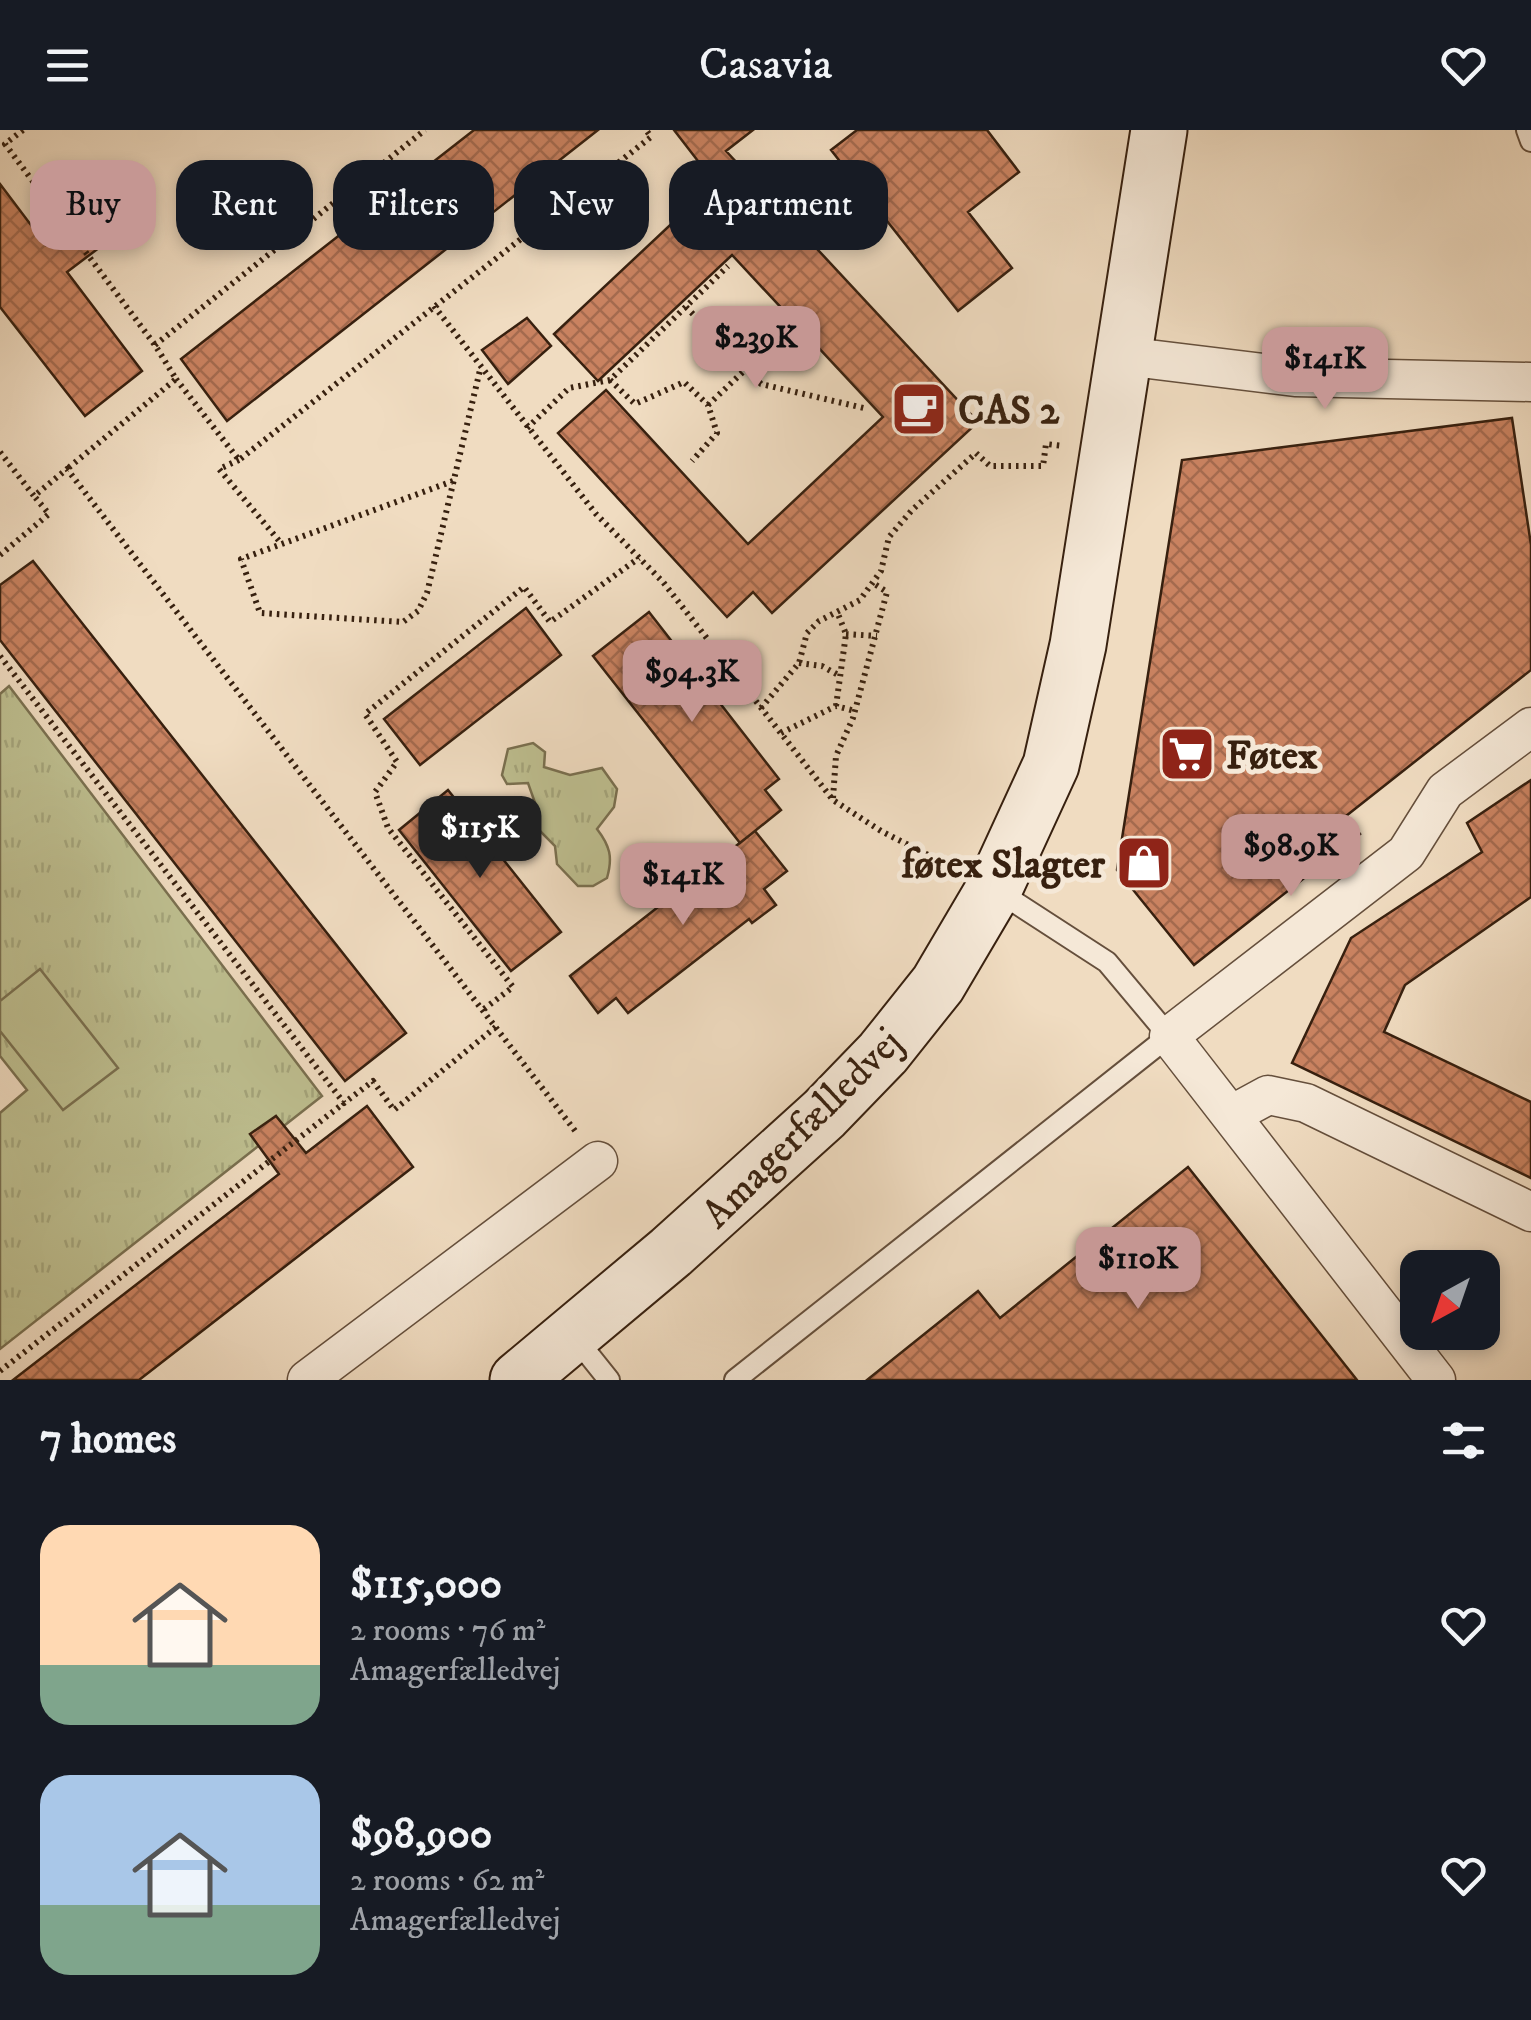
<!DOCTYPE html>
<html lang="en">
<head>
<meta charset="utf-8">
<style>
  body { margin:0; font-family:"IM FELL DW Pica",serif; background:#20242c; color:#f1f3f6; height:100vh; display:flex; flex-direction:column; font-size:38px; white-space:nowrap }
  * { box-sizing:border-box; margin:0 }
  p { font-size:32px; color:#9ea1a6 }
  .icon { flex:none; width:55px; height:55px; fill:none; stroke:currentColor; stroke-width:2; stroke-linecap:round; stroke-linejoin:round }
  .map { position:relative; height:1250px; overflow:hidden }
  .panel { display:flex; flex-direction:column; background:#171b24; flex:1 }
  .panel>* { flex:none }
  .top-card { position:absolute; left:30px; top:30px; width:1000px; height:90px; display:flex; gap:20px }
  .needle { width:65px; rotate:220deg }
  .tools { position:absolute; left:1400px; top:1120px; display:grid; gap:20px }
  .tools a { display:grid; place-items:center; width:100px; height:100px; border-radius:20px; background:#171b24; box-shadow:0 5px 15px #0003; font-size:50px }
  .price { position:absolute; translate:-50% -85px; padding:0 22px; border-radius:20px; background:#c59692; color:#111; font-size:32px; line-height:65px; filter:drop-shadow(0 2px 5px #0008) }
  .price::after { content:''; position:absolute; left:50%; top:60px; width:30px; height:22px; margin-left:-15px; background:inherit; clip-path:polygon(0 0,100% 0,50% 100%) }
  .price.on { background:#222; color:#fff }
  ul { padding:0; list-style:none }
  li { display:flex; align-items:center; gap:30px; height:250px; padding:0 40px }
  li span { display:grid; place-items:center; flex:none; width:280px; height:200px; border-radius:30px; color:#555 }
  li>.icon { margin-inline-start:auto }
  span .icon { width:120px; height:120px; fill:#fffc; stroke-width:1 }
  li b { font-size:42px }
  h2 { display:flex; justify-content:space-between; align-items:center; height:120px; padding:0 40px; font-size:42px }
  .tag { padding:0 35px; border-radius:30px; background:#171b24; box-shadow:0 5px 15px #0003; font-size:35px; line-height:90px }
  .tag.on { background:#c59692; color:#111 }
  header { display:flex; justify-content:space-between; align-items:center; height:130px; padding:0 40px; background:#171b24; font-size:45px; font-weight:600 }
  .map>svg:first-child { display:block }
  .grass { fill:url(#grass-tufts); stroke:#7a7050; stroke-width:2.5 }
  .garden { fill:#bebf90; stroke:#7a7050; stroke-width:2.5 }
  .building { fill:url(#building-cross-hatch); stroke:#37200f; stroke-width:2.5 }
  .lines { fill:none; stroke-linecap:round; stroke-linejoin:round }
  .lane-casing { stroke:#654f3c; stroke-width:24 }
  .street-casing { stroke:#654f3c; stroke-width:41 }
  .secondary-casing { stroke:#37200f; stroke-width:59 }
  .path { stroke:#37200f; stroke-width:6; stroke-dasharray:2.5 5; stroke-linecap:butt }
  .lane { stroke:#f5e8d7; stroke-width:20 }
  .street { stroke:#f5e8d7; stroke-width:38 }
  .secondary { stroke:#f5e8d7; stroke-width:55 }
  .labels { text-anchor:middle; stroke-width:10; stroke-linejoin:round; paint-order:stroke }
  .poi-label { font-size:40px; font-weight:bold; fill:#37200f; stroke:#f5e8d7; text-anchor:start }
  .street-label { font-size:40px; fill:#37200f; stroke:#f5e8d7 }
</style>
</head>
<body>
<header><svg class="icon" aria-label="menu" viewBox="0 0 24 24"><path d="M4 6h16M4 12h16M4 18h16"/></svg>Casavia<svg class="icon" aria-label="heart" viewBox="0 0 24 24"><path d="M12 20l-8-8c-3-5 5-10 8-4 3-6 11-1 8 4z"/></svg></header>
<div class="map">
<svg width="1531" height="1250" viewBox="0 0 1531 1250">
  <defs>
    <pattern id="grass-tufts" width="24" height="20" patternUnits="userSpaceOnUse" patternTransform="scale(2.5)"><rect width="24" height="20" fill="#bebf90"/><path d="M3 7l-1-3M5 7V3M7 7l1-3M15 17l-1-3M17 17v-4M19 17l1-3" fill="none" stroke="#a4a47b"/></pattern>
    <pattern id="building-cross-hatch" width="8" height="8" patternUnits="userSpaceOnUse" patternTransform="scale(2.5)"><rect width="8" height="8" fill="#c98260"/><path d="M0 0l8 8M0 8l8-8" fill="none" stroke="#a46a4e"/></pattern>
  </defs>
  <rect width="100%" height="100%" fill="#f0dcc1"/>
  <filter id="stains"><feTurbulence type="fractalNoise" baseFrequency=".002" numOctaves="4"/><feColorMatrix values="0 0 0 0 .2 0 0 0 0 .09 0 0 0 0 .02 0 0 0 .5 -.17"/></filter>
  <radialGradient id="worn" r=".72"><stop offset=".6" stop-color="#630" stop-opacity="0"/><stop offset="1" stop-color="#630" stop-opacity=".3"/></radialGradient>
  <path class="grass" d="M9,556L322,966L0,1219V983L27,960L0,926V564Z
    M533,613L545,622L544,637L570,645L602,638L617,659L614,677L597,699C610,716 613,727 607,748L593,756H578L557,734L555,716L539,700V684L528,653L507,654L502,645L508,619Z"/>
  <path class="garden" d="M40,839L118,938L63,980L0,901V871Z"/>
  <path class="building" d="M474,0H598L227,291L181,229Z
    M674,0H753L726,21L978,292L772,483L753,462L727,487L558,303L606,260L748,414L883,287L732,125L598,251L554,204L715,53Z
    M857,0H987L1019,42L968,82L1012,138L958,181L831,20Z
    M0,54L46,115L93,77L116,105L67,142L142,241L85,286L0,177Z
    M527,188L551,216L508,254L482,220Z
    M1512,288L1531,415V540L1346,686L1360,704L1194,835L1117,740L1182,330Z
    M33,431L406,903L345,951L0,510V455Z
    M526,478L561,525L420,635L384,589Z
    M649,482L779,649L765,660L781,680L740,713L593,526Z
    M1531,650V767L1405,855L1384,902L1531,972V1048L1292,933L1351,808L1482,722L1467,693Z
    M448,660L561,802L511,841L399,700Z
    M755,701L787,741L764,759L776,775L752,793L749,789L628,883L616,868L598,883L570,846Z
    M367,976L413,1037L139,1250H13L279,1044L250,1004L276,986L306,1023Z
    M1188,1037L1357,1250H867L978,1161L1000,1188Z"/>
  <g class="lines">
    <g class="lane-casing">
      <path id="lane" d="M1527,0L1531,11
        M573,1205L609,1250
        M735,1250L1169,906L1107,832L996,760"/>
    </g>
    <g class="street-casing">
      <path id="street" d="M1124,226L1295,247L1531,252
        M1233,984L1268,965L1306,973L1531,1082
        M307,1250L598,1031
        M1436,1250L1169,906L1406,723L1445,661L1531,597"/>
    </g>
    <g class="secondary-casing">
      <path id="secondary" d="M518,1250L671,1122L824,984L883,923L938,854L994,759L1051,635L1078,515L1159,0"/>
    </g>
    <path class="path" d="M23,0L5,14L155,215L176,249L67,339
      M434,176L596,384L663,452L833,670L881,701L932,727
      M686,177L761,254L868,279
      M155,215L425,0
      M730,223L770,187
      M176,249L239,330L651,7L646,0
      M610,250L635,274L684,252L708,275L717,303L692,331
      M708,275L746,239
      M527,298L569,258L610,250L728,136
      M0,322L34,366L67,339L576,1002
      M239,330L219,339L280,412
      M453,351L241,429L260,483L403,492L418,481L427,463L480,240
      M0,425L49,384L34,366
      M846,504L877,506
      M0,526L344,973L373,951L394,980L497,896
      M799,533L822,536L840,546
      M836,576L846,504L838,484
      M761,578L799,533L807,503L819,491L860,470L881,441L889,407L912,380L976,323L990,336H1043L1046,314L1064,316
      M781,603L836,576L855,581
      M833,668L836,626L853,588L887,462L873,453
      M484,879L513,857L388,698L375,662L397,632L365,584L524,457L550,492L639,428
      M0,1241L344,973"/>
    <use href="#lane" class="lane"/>
    <use href="#street" class="street"/>
    <use href="#secondary" class="secondary"/>
  </g>
  <defs>
    <g id="cafe-square" transform="scale(2.875)"><rect x="-9" y="-9" width="18" height="18" rx="4" fill="#8f2418" stroke="#f5e8d7"/><path d="M-5.5-4.5H6V0H3Q3 3.5 0 3.5H-2.5Q-5.5 3.5-5.5 0ZM3-3.2v2h1.7v-2ZM-6 4.5H4V6H-6Z" fill="#fff"/></g>
    <g id="supermarket-square" transform="scale(2.875)"><rect x="-9" y="-9" width="18" height="18" rx="4" fill="#8f2418" stroke="#f5e8d7"/><path d="M-6-5.5h2.5l.6 2H6L4.5 2H-2.5L-4.4-4H-6ZM-1.5 3.2a1.3 1.3 0 1 0 .1 0ZM3 3.2a1.3 1.3 0 1 0 .1 0Z" fill="#fff"/></g>
    <g id="shop-square" transform="scale(2.875)"><rect x="-9" y="-9" width="18" height="18" rx="4" fill="#8f2418" stroke="#f5e8d7"/><path d="M-5-2.5h2.3a2.7 3.5 0 0 1 5.4 0H5L5.5 6h-11ZM-1.5-2.5h3a1.5 2.3 0 0 0-3 0Z" fill="#fff"/></g>
  </defs>
  <g fill-rule="evenodd">
    <use href="#cafe-square" x="919" y="279"/>
    <use href="#supermarket-square" x="1187" y="624"/>
    <use href="#shop-square" x="1144" y="733"/>
  </g>
  <g class="labels">
    <g class="poi-label">
      <text x="958" y="293">CAS 2</text>
      <text x="1226" y="638">Føtex</text>
      <text x="1105" y="747" text-anchor="end">føtex Slagter</text>
    </g>
    <g class="street-label">
      <text transform="translate(801 997) rotate(-45)" y="14">Amagerfælledvej</text>
    </g>
  </g>
  <rect width="100%" height="100%" filter="url(#stains)"/>
  <rect width="100%" height="100%" fill="url(#worn)"/>
</svg>
<div class="tools">
<a><svg class="needle" viewBox="-14 -14 28 28"><path d="M0-13l5 13h-10z" fill="#e53935"/><path d="M0 13l5-13h-10z" fill="#9ea1a6"/></svg></a>
</div>
<b class="price" style="left:756px;top:261px">$239K</b>
<b class="price" style="left:1325px;top:282px">$141K</b>
<b class="price" style="left:692px;top:595px">$94.3K</b>
<b class="price on" style="left:480px;top:751px">$115K</b>
<b class="price" style="left:1291px;top:769px">$98.9K</b>
<b class="price" style="left:683px;top:798px">$141K</b>
<b class="price" style="left:1138px;top:1182px">$110K</b>
<div class="top-card">
<a class="tag on">Buy</a>
<a class="tag">Rent</a>
<a class="tag">Filters</a>
<a class="tag">New</a>
<a class="tag">Apartment</a>
</div>
</div>
<section class="panel">
<h2>7 homes<svg class="icon" aria-label="filters" viewBox="0 0 24 24"><path d="M4 7h16M4 17h16"/><circle cx="9" cy="7" r="2"/><circle cx="15" cy="17" r="2"/></svg></h2>
<ul>
<li><span style="background:linear-gradient(#ffd9b3 70%,#7fa58c 0)"><svg class="icon" aria-label="home" viewBox="0 0 24 24"><path d="M3 11l9-7 9 7M6 9v11h12V9"/></svg></span><div><b>$115,000</b><p>2 rooms · 76 m²</p><p>Amagerfælledvej</p></div><svg class="icon" aria-label="heart" viewBox="0 0 24 24"><path d="M12 20l-8-8c-3-5 5-10 8-4 3-6 11-1 8 4z"/></svg></li>
<li><span style="background:linear-gradient(#a9c7e8 65%,#7fa58c 0)"><svg class="icon" aria-label="home" viewBox="0 0 24 24"><path d="M3 11l9-7 9 7M6 9v11h12V9"/></svg></span><div><b>$98,900</b><p>2 rooms · 62 m²</p><p>Amagerfælledvej</p></div><svg class="icon" aria-label="heart" viewBox="0 0 24 24"><path d="M12 20l-8-8c-3-5 5-10 8-4 3-6 11-1 8 4z"/></svg></li>
</ul>
</section>
</body>
</html>
